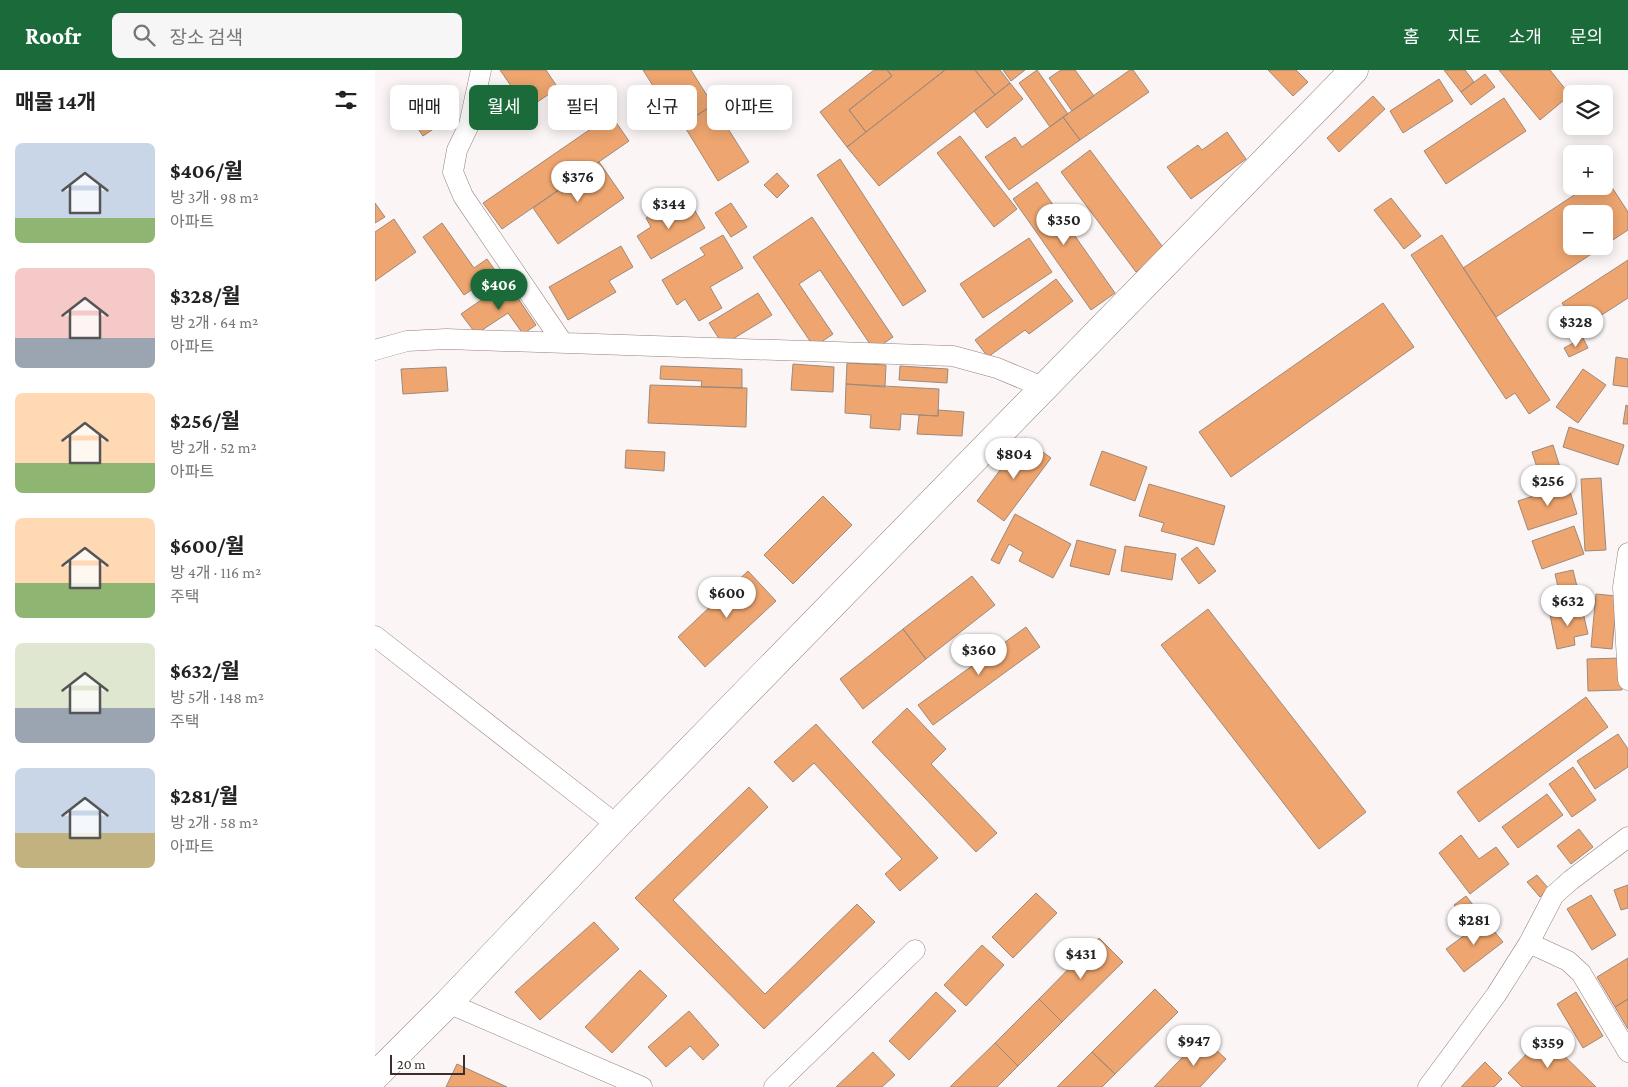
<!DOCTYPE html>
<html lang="ko">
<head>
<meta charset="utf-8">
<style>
  body { margin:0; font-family:"Crimson Pro","Noto Sans KR",serif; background:#f6f6f6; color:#222; height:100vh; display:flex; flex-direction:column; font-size:19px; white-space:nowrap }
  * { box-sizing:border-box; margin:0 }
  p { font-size:16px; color:#767676 }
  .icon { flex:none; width:28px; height:28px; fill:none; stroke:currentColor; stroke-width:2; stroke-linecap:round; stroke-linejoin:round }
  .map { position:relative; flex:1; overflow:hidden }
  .side { display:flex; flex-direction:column; background:#fff; width:375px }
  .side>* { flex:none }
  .top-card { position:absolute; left:15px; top:15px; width:475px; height:45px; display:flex; gap:10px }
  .controls { position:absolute; left:1188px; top:15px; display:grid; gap:10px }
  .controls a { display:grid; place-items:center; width:50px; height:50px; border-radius:8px; background:#fff; box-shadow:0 2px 12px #0003; font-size:25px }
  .scale { position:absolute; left:15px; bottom:12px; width:75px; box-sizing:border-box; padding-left:5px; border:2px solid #3a2f2d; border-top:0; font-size:14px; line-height:18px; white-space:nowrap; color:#3a2f2d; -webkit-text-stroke:4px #fff; paint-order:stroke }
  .price { position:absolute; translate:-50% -42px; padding:0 11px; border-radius:18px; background:#fff; color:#222; font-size:16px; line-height:32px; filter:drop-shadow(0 1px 2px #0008) }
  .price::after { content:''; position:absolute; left:50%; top:30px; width:15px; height:11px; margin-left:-8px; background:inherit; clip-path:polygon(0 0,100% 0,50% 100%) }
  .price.selected { background:#1a6a3a; color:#fff }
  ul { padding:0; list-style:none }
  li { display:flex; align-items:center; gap:15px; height:125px; padding:0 15px }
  li span { display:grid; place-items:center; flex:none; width:140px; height:100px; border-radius:8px; color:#555 }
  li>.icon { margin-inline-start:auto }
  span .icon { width:60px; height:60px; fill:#fffc; stroke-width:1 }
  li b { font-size:21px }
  h2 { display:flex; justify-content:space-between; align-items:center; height:60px; padding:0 15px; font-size:21px }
  .chip { padding:0 18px; border-radius:8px; background:#fff; box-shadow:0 2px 12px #0003; font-size:18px; line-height:45px }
  .chip.selected { background:#1a6a3a; color:#fff }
  header { display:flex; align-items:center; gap:30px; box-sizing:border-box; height:70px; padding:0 25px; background:#1a6a3a; color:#fff }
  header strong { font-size:24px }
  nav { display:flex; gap:28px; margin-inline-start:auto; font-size:18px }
  .search { width:350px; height:45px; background:#f6f6f6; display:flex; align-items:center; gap:12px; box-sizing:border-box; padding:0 18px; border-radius:8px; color:#767676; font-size:19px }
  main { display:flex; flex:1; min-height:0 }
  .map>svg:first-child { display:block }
  .building { fill:#eea56f; stroke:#9d897b; fill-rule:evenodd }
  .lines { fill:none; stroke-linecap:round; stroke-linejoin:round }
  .street-casing { stroke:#987f7a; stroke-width:21 }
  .secondary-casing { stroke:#987f7a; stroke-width:29 }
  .street { stroke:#fff; stroke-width:20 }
  .secondary { stroke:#fff; stroke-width:28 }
</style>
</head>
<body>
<header>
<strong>Roofr</strong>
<div class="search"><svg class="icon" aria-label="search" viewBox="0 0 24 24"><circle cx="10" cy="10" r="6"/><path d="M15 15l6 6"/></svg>장소 검색</div>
<nav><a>홈</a><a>지도</a><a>소개</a><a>문의</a></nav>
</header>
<main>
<section class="side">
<h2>매물 14개<svg class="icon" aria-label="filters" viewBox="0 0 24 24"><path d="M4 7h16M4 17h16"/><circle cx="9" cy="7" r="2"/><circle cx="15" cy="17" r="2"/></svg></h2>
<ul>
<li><span style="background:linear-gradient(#c9d6e8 75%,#8fb573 0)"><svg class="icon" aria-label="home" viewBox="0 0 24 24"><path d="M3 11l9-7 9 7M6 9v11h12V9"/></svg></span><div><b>$406/월</b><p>방 3개 · 98 m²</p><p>아파트</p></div></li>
<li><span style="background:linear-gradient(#f6c9c9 70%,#9aa5b1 0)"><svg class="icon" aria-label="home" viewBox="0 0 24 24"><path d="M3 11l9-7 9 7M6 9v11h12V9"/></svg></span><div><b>$328/월</b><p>방 2개 · 64 m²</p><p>아파트</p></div></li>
<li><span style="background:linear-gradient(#ffd9b3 70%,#8fb573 0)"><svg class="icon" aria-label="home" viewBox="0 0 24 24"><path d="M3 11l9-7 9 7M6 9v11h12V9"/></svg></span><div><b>$256/월</b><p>방 2개 · 52 m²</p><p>아파트</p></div></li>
<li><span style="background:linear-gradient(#ffd9b3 65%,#8fb573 0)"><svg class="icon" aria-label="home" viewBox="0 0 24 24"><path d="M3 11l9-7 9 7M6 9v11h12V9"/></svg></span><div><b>$600/월</b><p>방 4개 · 116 m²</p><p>주택</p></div></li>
<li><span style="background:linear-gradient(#dfe7d0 65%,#9aa5b1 0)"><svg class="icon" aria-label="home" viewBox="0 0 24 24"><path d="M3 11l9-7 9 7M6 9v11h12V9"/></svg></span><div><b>$632/월</b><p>방 5개 · 148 m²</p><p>주택</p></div></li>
<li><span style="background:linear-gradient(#c9d6e8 65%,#c2b280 0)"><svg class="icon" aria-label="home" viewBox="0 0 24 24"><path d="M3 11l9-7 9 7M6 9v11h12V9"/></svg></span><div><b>$281/월</b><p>방 2개 · 58 m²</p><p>아파트</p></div></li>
</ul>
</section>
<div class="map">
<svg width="1253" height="1017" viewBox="0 0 1253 1017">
  <rect width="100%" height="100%" fill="#fbf6f5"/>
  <path class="building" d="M125,0H171L183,18L152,39Z
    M268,0H316L338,35L304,57Z
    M499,0H512L517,6L474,40L491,62L472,77L445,42Z
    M512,0H570L491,62L474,40L517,6Z
    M570,0H600L620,25L504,116L472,77Z
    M600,0H625L635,13L620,25Z
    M628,0H650L636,11Z
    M662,0L693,44L675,57L644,13Z
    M686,0H700L719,26L697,41L674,8Z
    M755,0H758L774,22L705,70L688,47Z
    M893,0H921L933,12L918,26Z
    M1069,0H1090L1099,12L1086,22Z
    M1124,0H1175L1195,25L1165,50Z
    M1110,4L1120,17L1096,35L1086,22Z
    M1064,9L1078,31L1028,63L1015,41Z
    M635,13L648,29L612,58L599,41Z
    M998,26L1010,39L964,82L952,68Z
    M1129,28L1151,61L1071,114L1049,81Z
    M338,35L374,92L343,111L308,54Z
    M55,43L63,56L48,66L39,53Z
    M236,45L254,71L127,159L108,133Z
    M688,47L705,70L634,120L610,87L640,67L647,77Z
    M852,62L871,89L816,129L792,97L823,75L827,80Z
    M585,66L642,139L619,157L562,83Z
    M715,80L790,180L761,202L686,102Z
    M465,89L551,221L528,236L442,105Z
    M224,92L249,128L183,174L158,138Z
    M402,103L414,116L402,128L389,115Z
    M1229,105L1253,142V160L1121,247L1088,198L1213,116H1229ZM1196,144H1229V176H1196Z
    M662,112L740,223L716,240L638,129Z
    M1016,128L1046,166L1029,179L999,140Z
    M0,133L10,147L0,153Z
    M356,133L372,157L356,167L340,143Z
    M316,134L330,158L276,189L262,166L276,157L271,148L292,136L297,145Z
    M437,147L518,267L499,280L445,200L424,214L458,264L439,277L378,187Z
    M19,149L41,182L0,211V162Z
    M67,153L99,198L112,189L122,203L89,225L48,167Z
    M348,165L368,198L335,217L347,238L324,251L310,229L302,235L287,210L330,185L325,178Z
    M1067,165L1175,330L1154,344L1140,323L1131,329L1036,185Z
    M654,168L677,202L608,248L585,214Z
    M246,176L258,197L234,211L241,222L193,250L174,217Z
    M1253,190V228L1205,259L1187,233Z
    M681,209L698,231L654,264L650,260L613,287L600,270Z
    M132,212L161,255L148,264L133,243L101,264L86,244Z
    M383,223L397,245L348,275L334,253Z
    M1008,233L1039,277L856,407L824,362Z
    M1208,268L1213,278L1194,287L1189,278Z
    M1241,287L1253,289V317L1238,315Z
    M472,293L511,295L510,317L471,314Z
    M418,294L459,297L458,322L416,320Z
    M286,296L367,299V318L326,317L327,311L285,309Z
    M525,296L573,299L572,313L524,310Z
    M71,297L73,321L28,324L26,299Z
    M1208,299L1231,315L1203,353L1181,337Z
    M471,314L564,319L563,346L526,344L525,360L495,358L496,345L470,343Z
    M275,315L372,318L371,357L273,353Z
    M1251,335L1253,336V354H1248Z
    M563,340L589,342L587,366L542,364L544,345L563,346Z
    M1194,357L1249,375L1243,395L1188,377Z
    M649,368L676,388L629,451L602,431Z
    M1178,375L1191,416L1170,422L1157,382Z
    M251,380L290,382L289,401L250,398Z
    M727,381L772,397L760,431L715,415Z
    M1226,408L1231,480L1210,481L1206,409Z
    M774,414L850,436L839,475L786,461L789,453L764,446Z
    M1193,415L1202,444L1153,460L1143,431Z
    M448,426L477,455L418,514L389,485Z
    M640,444L696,474L678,508L644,491L648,482L634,474L624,494L616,490Z
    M1199,456L1209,484L1167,499L1157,471Z
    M702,470L741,480L734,505L695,496Z
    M750,476L801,484L797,510L746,501Z
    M822,477L841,501L824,514L806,489Z
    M1198,500L1206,533L1188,538L1180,504Z
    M373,501L401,531L330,597L303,567Z
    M597,506L620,535L551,589L528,559Z
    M1221,524L1242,526L1237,579L1216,577Z
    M1207,538L1213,564L1199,567L1200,575L1182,579L1175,545Z
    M833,539L991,742L944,779L786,575Z
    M651,557L665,577L558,655L543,635Z
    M528,559L551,589L488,639L465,609Z
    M1246,588L1247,620L1213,621L1212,589Z
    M1211,627L1233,657L1104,752L1082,722Z
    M532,638L571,679L556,694L622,763L601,782L497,672Z
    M441,654L563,788L525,821L510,804L527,789L439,693L418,712L399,692Z
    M1243,664L1253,679V697L1220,719L1202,691Z
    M1198,697L1221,730L1197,747L1174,714Z
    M374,717L393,737L298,830L390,924L482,834L500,852L389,959L260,828Z
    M1172,724L1188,745L1143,778L1127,757Z
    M1204,759L1218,777L1196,794L1182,776Z
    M1086,765L1104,789L1121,777L1134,794L1095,824L1064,783Z
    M1162,805L1174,819L1165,827L1152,812Z
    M1253,815V838L1246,840L1239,820Z
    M661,823L682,843L638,888L617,867Z
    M1216,825L1241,865L1217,880L1192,839Z
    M1091,826L1110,850L1097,859L1079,835Z
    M1110,850L1128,872L1089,902L1071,879Z
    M219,852L244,879L165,950L140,922Z
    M724,868L748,892L687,952L664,929Z
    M607,875L629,895L591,936L569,915Z
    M1253,888V929L1240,937L1222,907Z
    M265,900L292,926L237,983L210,957Z
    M780,919L803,942L740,1004L717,982Z
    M561,922L581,941L534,990L514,971Z
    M1201,922L1228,966L1208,978L1182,934Z
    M664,929L687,952L643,996L620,973Z
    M1253,929V959L1240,937Z
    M314,941L344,975L328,990L315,976L291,997L273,977Z
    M1169,966L1221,1017H1147L1133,1003Z
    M827,967L851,989L825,1017H779Z
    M620,973L643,996L622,1017H575Z
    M498,982L520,1005L507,1017H461Z
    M717,982L740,1004L727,1017H682Z
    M1110,992L1127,1009L1119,1017H1086Z
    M82,994L132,1017H71Z"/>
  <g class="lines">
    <g class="street-casing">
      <path id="street" d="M106,0L94,55L82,80L78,102L88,126L188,273
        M0,280L32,271L71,269L578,286L622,298L670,318
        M1253,483L1248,517L1253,610
        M0,566L242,755
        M1154,873L1193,891L1206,903L1253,982
        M73,933L267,1017
        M399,1017L540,880
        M1053,1017L1121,925L1154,873L1179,825L1196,810L1253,767"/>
    </g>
    <g class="secondary-casing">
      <path id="secondary" d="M0,1006L73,933L242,755L979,0"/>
    </g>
    <use href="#street" class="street"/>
    <use href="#secondary" class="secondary"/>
  </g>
</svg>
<div class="controls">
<a><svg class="icon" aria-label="layers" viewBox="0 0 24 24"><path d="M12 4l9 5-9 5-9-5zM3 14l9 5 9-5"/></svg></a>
<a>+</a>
<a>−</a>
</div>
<div class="scale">20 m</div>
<b class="price" style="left:203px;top:133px">$376</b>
<b class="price" style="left:294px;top:160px">$344</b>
<b class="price" style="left:689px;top:176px">$350</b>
<b class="price selected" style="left:124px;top:241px">$406</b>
<b class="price" style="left:1201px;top:278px">$328</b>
<b class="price" style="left:639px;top:410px">$804</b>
<b class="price" style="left:1173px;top:437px">$256</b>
<b class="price" style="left:352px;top:549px">$600</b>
<b class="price" style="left:1193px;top:557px">$632</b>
<b class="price" style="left:604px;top:606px">$360</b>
<b class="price" style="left:1099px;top:876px">$281</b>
<b class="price" style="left:706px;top:910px">$431</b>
<b class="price" style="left:819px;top:997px">$947</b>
<b class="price" style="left:1173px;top:999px">$359</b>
<div class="top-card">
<a class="chip">매매</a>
<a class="chip selected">월세</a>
<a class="chip">필터</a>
<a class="chip">신규</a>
<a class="chip">아파트</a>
</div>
</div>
</main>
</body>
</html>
